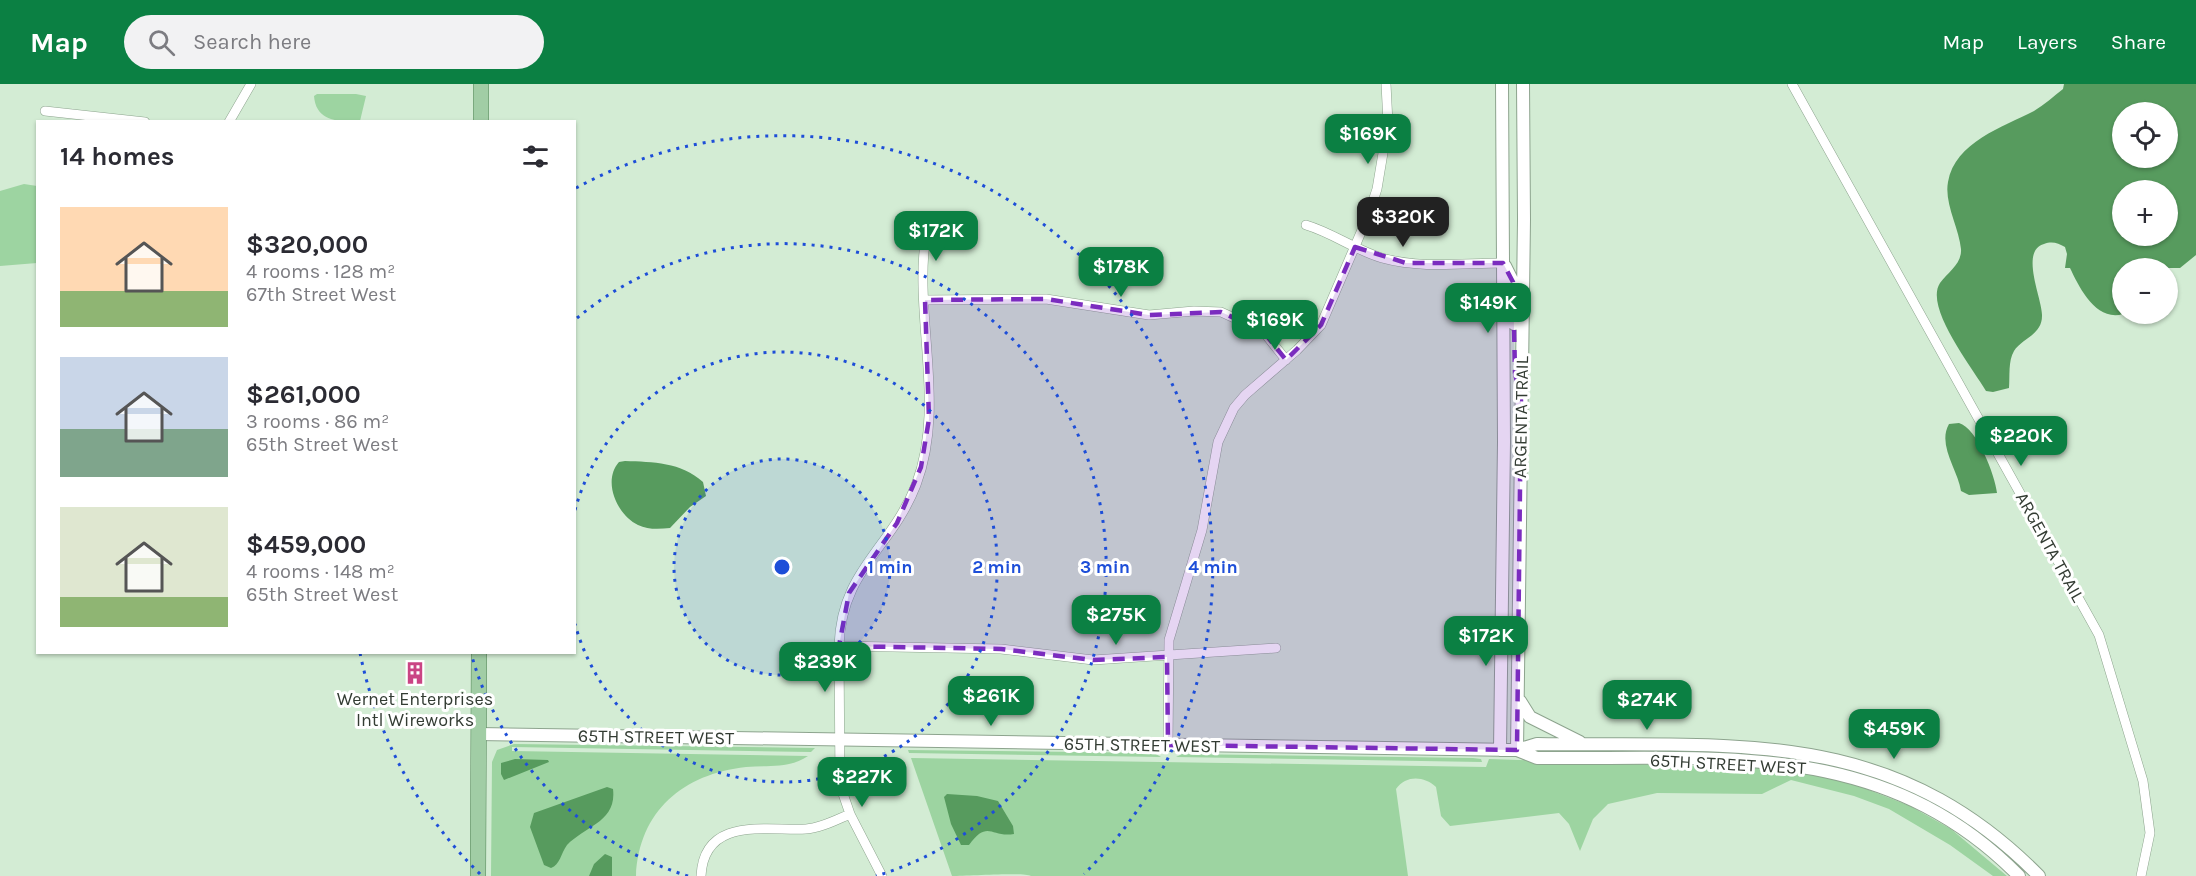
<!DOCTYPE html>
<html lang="en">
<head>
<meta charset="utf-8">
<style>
  body { margin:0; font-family:Karla,sans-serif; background:#f2f2f3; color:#2b2b33; height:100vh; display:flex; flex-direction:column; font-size:22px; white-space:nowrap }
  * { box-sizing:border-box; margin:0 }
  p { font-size:20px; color:#7c7c81 }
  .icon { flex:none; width:33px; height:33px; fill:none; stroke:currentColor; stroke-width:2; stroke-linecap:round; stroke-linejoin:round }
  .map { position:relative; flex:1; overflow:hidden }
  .drawer { position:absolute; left:36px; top:36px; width:540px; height:534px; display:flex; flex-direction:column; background:#fff; border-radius:0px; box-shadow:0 2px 4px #0004 }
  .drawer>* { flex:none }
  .fabs { position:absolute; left:2112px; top:18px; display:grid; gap:12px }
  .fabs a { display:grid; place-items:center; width:66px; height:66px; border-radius:50%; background:#fff; box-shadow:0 2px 4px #0004; font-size:30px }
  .price { position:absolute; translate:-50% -51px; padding:0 14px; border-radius:12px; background:#0b8043; color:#fff; font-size:20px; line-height:39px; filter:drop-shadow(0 2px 3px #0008) }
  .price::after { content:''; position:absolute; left:50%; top:36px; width:18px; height:14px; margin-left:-9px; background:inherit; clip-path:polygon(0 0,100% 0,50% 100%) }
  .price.on { background:#222; color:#fff }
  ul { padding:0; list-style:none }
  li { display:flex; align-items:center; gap:18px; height:150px; padding:0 24px }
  li span { display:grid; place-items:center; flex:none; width:168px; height:120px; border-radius:0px; color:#555 }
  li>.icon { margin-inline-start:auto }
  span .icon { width:72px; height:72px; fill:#fffc; stroke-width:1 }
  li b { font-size:26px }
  h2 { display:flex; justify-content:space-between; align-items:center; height:72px; padding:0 24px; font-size:26px }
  header { display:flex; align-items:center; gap:36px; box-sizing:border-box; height:84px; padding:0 30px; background:#0b8043; color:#fff }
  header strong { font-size:28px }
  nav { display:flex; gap:33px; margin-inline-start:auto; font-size:21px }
  .search { width:420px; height:54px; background:#f2f2f3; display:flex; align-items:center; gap:15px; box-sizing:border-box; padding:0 21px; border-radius:33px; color:#7c7c81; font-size:22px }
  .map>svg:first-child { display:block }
  .green { fill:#9dd4a1 }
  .water { fill:#579b5e; fill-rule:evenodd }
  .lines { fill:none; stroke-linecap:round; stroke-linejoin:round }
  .minor-casing { stroke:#8da48e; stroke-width:10 }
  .tertiary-casing { stroke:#8da48e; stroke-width:14 }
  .primary-casing { stroke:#528456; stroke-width:16 }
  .minor { stroke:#fff; stroke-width:9 }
  .tertiary { stroke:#fff; stroke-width:12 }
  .primary { stroke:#a1cda5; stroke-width:15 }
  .marked { fill:#7b2cbf; fill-opacity:0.2; stroke:#7b2cbf; stroke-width:4.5; stroke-dasharray:12 8; stroke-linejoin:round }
  .ring { fill:none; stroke:#1d4ed8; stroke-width:3; stroke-dasharray:3 6 }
  .labels { text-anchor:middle; stroke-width:6; stroke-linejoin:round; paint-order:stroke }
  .street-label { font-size:18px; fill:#333c33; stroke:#fff }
  .poi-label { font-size:18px; fill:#333c33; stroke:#fff }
  .centre { fill:#1d4ed8; stroke:#fff; stroke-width:3 }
  .ring-label { font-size:18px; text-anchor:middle; font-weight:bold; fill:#1d4ed8; stroke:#fff; stroke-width:6; stroke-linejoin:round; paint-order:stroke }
</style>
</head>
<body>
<header>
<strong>Map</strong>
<div class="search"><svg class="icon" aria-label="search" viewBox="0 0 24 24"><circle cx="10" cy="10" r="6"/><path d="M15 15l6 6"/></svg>Search here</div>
<nav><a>Map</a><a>Layers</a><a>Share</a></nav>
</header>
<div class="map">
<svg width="2196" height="792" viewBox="0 0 2196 792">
  <rect width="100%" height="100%" fill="#d3ecd4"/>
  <path class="green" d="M317,10H356L366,12L360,37C339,38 316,38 314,12Z
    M24,100L37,102V179L0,182V107Z
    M514,660L815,664L811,668L512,663V667L808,672C789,685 768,681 746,683C683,690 639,727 636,792H491L492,678L497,666Z
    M908,666L1154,669L1161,673L909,669Z
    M1182,670L1473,674L1481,675L1482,678L1176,673Z
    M911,674L1486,683L1489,675L1761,684L1788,686L1846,697L1910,722L1951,745L2007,792H1993L1950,761L1889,725L1854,712L1791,696L1762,710L1657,709L1608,720L1593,735L1580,767L1569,740L1559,729L1450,742L1441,732L1436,703C1424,692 1406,691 1396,705L1408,792H1031C1021,788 968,792 952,792Z"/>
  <path class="water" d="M2064,0H2196V171L2180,184H2122L2123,230C2096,238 2079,203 2070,184H2065L2067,170L2065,163C2058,159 2052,157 2044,160C2019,167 2043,216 2042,232C2042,251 2022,254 2014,267C2008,277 2010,292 2009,304L1993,308L1986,307C1972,283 1924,223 1940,199C1948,188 1962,180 1961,165C1959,144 1944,119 1948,98C1955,58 2003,43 2034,27C2044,21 2054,12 2063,5ZM2122,28H2168V74H2122ZM2122,106H2168V152H2122Z
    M1959,339C1977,344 1995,391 1997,409L1969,411L1961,407C1958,386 1937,361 1949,340Z
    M625,377C653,378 681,378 703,398L706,412L690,423L670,444C660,445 648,446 638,441C617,431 602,397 619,378Z
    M515,675L548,676L549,678L504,696L501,690V679Z
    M607,703L613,705C617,738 585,742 567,761C561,769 560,781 551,784L544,781L530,743L534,729Z
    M947,710L977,712L998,717L1013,742L1014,750C991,754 988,735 969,761H961L951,740L944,713Z
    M605,770L612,773V792H589L594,780Z"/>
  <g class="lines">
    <g class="minor-casing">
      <path id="minor" d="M1792,0L2099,551L2143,697L2150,749L2141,792
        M45,27L145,38
        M229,38L251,0
        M928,139C910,225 948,317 916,401C891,465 841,486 839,562L1001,565L1093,576L1276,564
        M1306,141C1333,149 1355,166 1382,174C1421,185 1464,179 1503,179
        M925,216L1046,215L1149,231L1194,227L1221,228L1263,247L1286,276
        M839,562L840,701L850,730L882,792
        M1168,661L1169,556L1202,446L1218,358L1234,324L1245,311L1297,266L1321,241L1368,132L1377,105L1388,39L1386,0
        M701,792C704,732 766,747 806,745C821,744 836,736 850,730"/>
    </g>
    <g class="tertiary-casing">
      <path id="tertiary" d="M1505,182L1513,198L1514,240
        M1520,617L1530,633L1580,658
        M478,650L1517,666L1537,660C1732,663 1889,640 2039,792
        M1500,666L1504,358L1502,0
        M1517,666L1524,135L1523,0
        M1517,666L1537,674C1714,676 1882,653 2019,792"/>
    </g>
    <g class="primary-casing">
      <path id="primary" d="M481,38V0
        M478,792L479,568"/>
    </g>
    <use href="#minor" class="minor"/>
    <use href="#tertiary" class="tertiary"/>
    <use href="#primary" class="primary"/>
  </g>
  <path class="marked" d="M1355,163L1406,179H1503L1513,198L1515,289L1521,316L1517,666L1168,661L1167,573L1093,576L1001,565L839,562L849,509L897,439L921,383L929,335L925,216L1046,215L1149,231L1221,228L1263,247L1286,276L1321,241Z"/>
  <circle cx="782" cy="483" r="108" fill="#1d4ed8" fill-opacity=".12"/>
  <g class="ring">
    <circle cx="782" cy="483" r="108"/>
    <path d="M575 426A215 215 0 1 1 575 540"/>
    <path d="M688 792A323 323 0 0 1 471 569M577 234A323 323 0 1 1 876 792"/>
    <path d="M480 790A431 431 0 0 1 360 569M576 104A431 431 0 0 1 1084 790"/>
  </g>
  <defs>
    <g id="building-bare" transform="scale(1.8)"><path d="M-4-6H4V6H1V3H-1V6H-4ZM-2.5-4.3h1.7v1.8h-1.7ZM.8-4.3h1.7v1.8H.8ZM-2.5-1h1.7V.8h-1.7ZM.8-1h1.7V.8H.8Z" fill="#ca4484" stroke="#fff" stroke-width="2.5" paint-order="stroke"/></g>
  </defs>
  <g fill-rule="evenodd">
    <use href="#building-bare" x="415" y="589"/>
  </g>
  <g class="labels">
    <g class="street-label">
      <text transform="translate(1521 333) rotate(-89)" y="6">ARGENTA TRAIL</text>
      <text transform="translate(2050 463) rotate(61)" y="6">ARGENTA TRAIL</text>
      <text transform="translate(656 653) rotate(1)" y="6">65TH STREET WEST</text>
      <text transform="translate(1142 661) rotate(1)" y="6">65TH STREET WEST</text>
      <text transform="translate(1728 680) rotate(3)" y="6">65TH STREET WEST</text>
    </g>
    <g class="poi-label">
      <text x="415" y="621">Wernet Enterprises<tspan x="415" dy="21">Intl Wireworks</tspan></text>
    </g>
  </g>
  <circle cx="782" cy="483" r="9" class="centre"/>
  <g class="ring-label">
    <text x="890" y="489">1 min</text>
    <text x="997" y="489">2 min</text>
    <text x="1105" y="489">3 min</text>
    <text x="1213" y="489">4 min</text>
  </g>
</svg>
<div class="fabs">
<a><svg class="icon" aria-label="locate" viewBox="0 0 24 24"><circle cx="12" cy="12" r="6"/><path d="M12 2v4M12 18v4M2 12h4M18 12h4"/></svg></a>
<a>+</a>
<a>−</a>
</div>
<b class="price" style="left:1368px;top:81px">$169K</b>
<b class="price on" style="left:1403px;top:164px">$320K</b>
<b class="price" style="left:936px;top:178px">$172K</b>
<b class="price" style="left:1121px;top:214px">$178K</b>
<b class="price" style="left:1488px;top:250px">$149K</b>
<b class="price" style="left:1275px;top:267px">$169K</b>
<b class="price" style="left:2021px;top:383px">$220K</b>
<b class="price" style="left:1116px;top:562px">$275K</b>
<b class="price" style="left:1486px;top:583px">$172K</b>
<b class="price" style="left:825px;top:609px">$239K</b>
<b class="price" style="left:991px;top:643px">$261K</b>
<b class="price" style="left:1647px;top:647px">$274K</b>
<b class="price" style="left:1894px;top:676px">$459K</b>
<b class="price" style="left:862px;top:724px">$227K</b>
<section class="drawer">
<h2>14 homes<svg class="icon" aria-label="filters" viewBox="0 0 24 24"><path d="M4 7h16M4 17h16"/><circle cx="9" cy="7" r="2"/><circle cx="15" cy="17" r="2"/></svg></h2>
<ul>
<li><span style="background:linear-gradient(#ffd9b3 70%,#8fb573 0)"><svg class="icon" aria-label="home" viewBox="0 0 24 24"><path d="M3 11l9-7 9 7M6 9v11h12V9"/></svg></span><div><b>$320,000</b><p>4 rooms · 128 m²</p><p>67th Street West</p></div></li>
<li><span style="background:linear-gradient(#c9d6e8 60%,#7fa58c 0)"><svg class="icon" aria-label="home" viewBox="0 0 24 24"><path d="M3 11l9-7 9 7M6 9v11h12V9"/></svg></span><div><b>$261,000</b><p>3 rooms · 86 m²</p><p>65th Street West</p></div></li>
<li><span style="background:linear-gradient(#dfe7d0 75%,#8fb573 0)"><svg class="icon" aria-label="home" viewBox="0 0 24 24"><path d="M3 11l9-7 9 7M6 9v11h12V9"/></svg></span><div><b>$459,000</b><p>4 rooms · 148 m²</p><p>65th Street West</p></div></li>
</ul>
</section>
</div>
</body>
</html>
